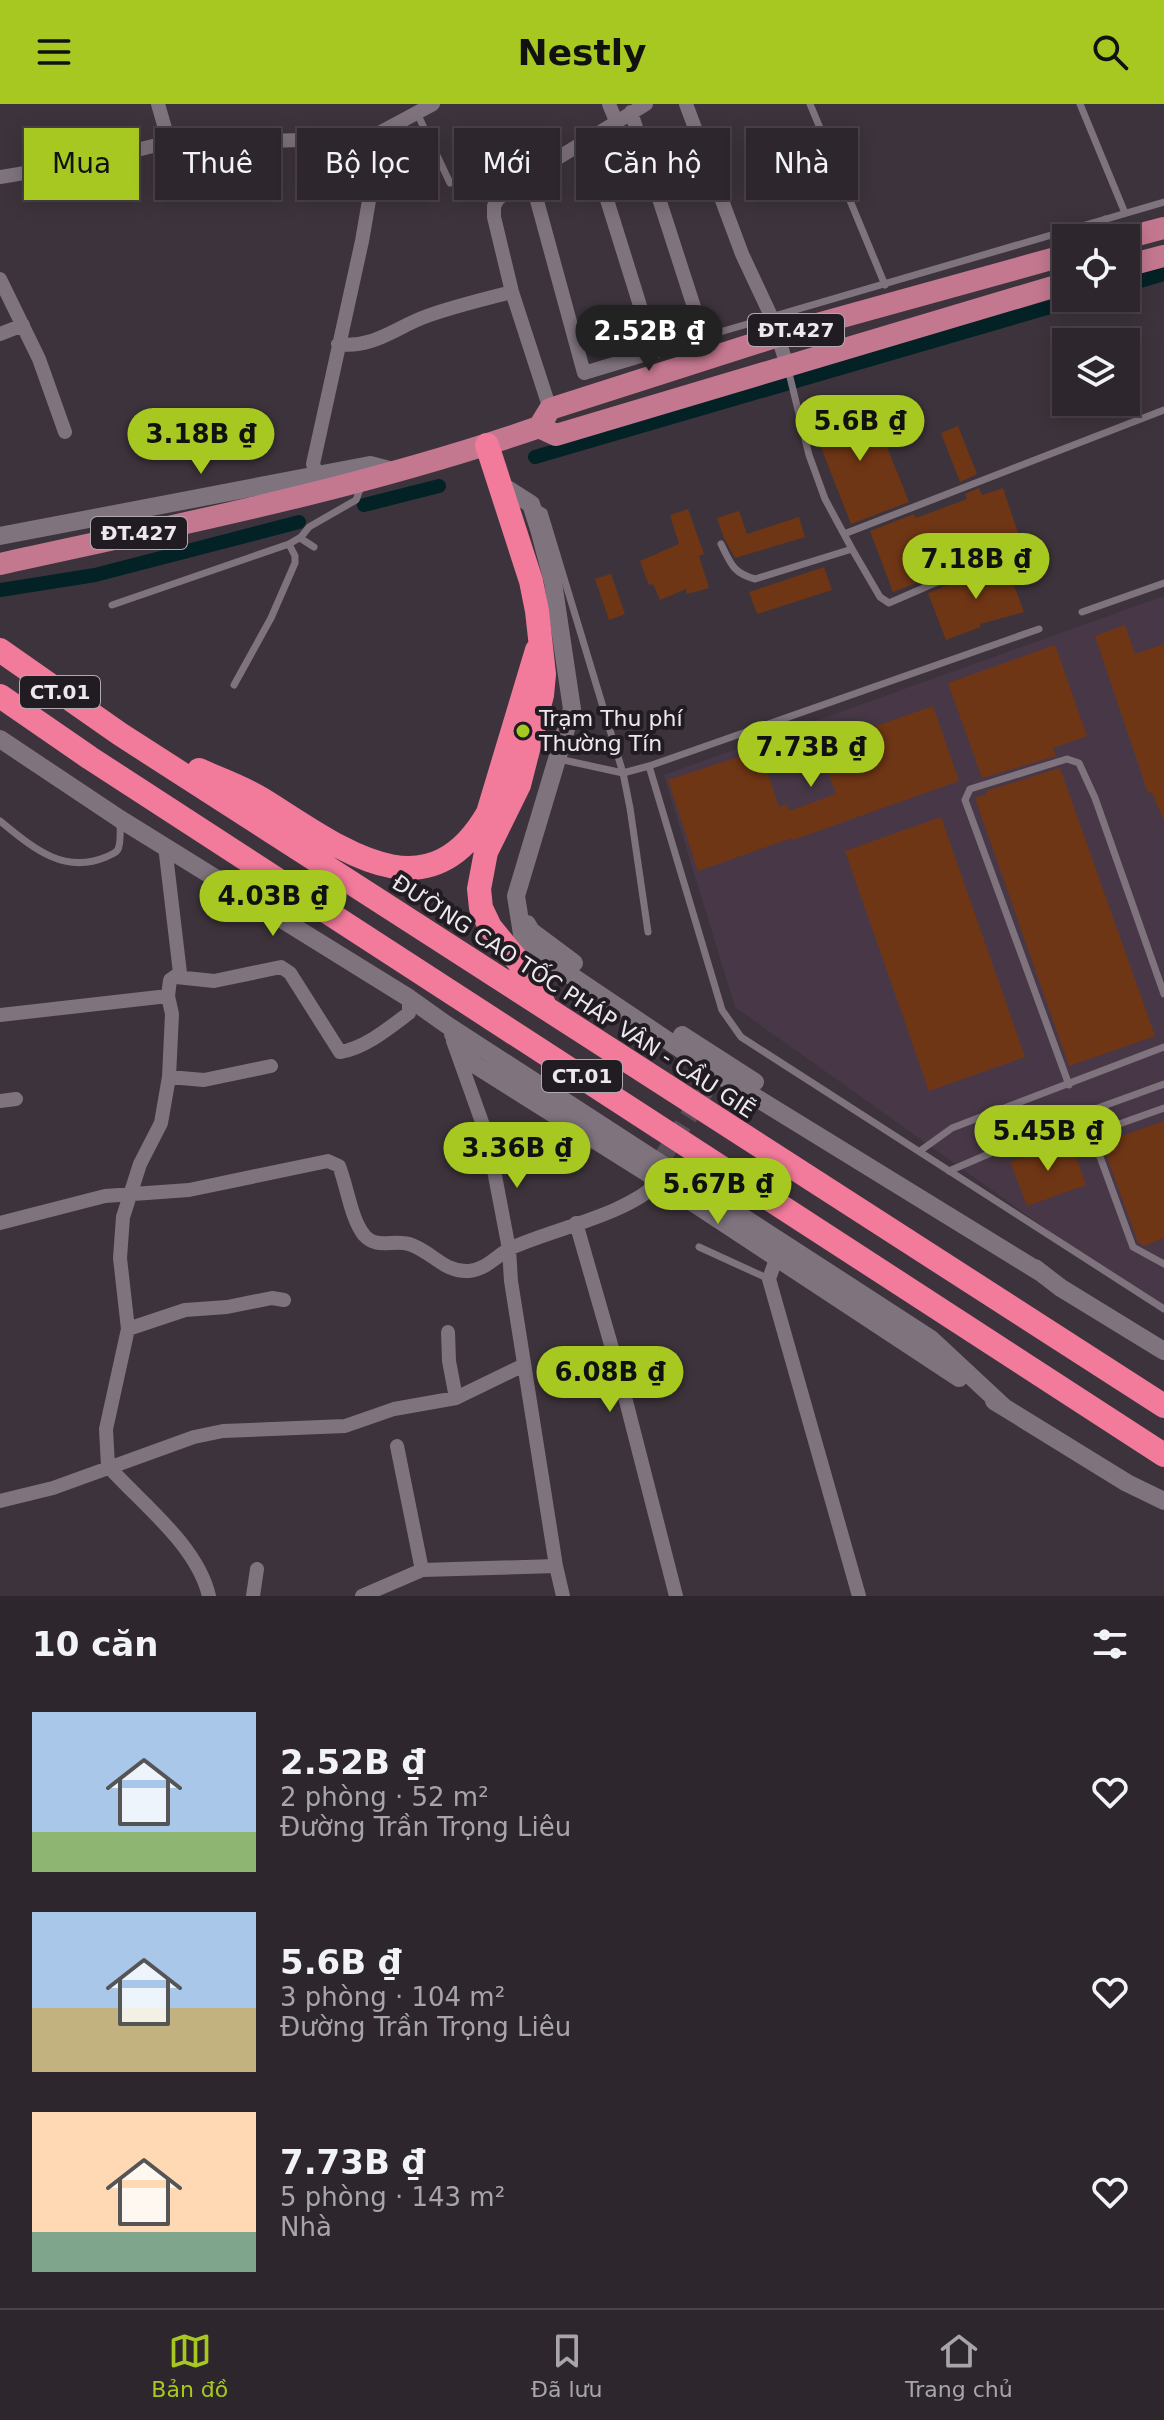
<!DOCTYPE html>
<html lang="vi">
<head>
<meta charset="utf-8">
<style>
  body { margin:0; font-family:"DejaVu Sans",sans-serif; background:#362e35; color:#f1f3f6; height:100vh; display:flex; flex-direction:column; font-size:30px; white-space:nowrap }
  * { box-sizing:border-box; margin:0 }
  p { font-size:26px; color:#a7a5aa }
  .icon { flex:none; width:44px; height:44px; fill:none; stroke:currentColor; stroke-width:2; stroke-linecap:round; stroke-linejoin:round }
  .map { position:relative; height:1492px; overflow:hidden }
  .sheet { display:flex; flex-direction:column; background:#2e262d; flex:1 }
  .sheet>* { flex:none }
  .hud { position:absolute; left:24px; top:24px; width:1116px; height:72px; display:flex; gap:16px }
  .buttons { position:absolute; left:1052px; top:120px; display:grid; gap:16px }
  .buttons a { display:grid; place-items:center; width:88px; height:88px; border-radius:0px; background:#2e262d; box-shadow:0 4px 20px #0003,0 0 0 2px #494349; font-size:40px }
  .price { position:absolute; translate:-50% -68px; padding:0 18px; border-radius:28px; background:#a6c820; color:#111; font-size:26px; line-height:52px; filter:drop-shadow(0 2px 4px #0008) }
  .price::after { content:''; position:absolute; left:50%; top:48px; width:24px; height:18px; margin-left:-12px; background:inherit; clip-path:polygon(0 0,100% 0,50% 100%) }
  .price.selected { background:#222; color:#fff }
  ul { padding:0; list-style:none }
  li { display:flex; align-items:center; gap:24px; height:200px; padding:0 32px }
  li span { display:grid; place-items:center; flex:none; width:224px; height:160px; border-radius:0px; color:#555 }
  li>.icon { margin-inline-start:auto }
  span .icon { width:96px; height:96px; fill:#fffc; stroke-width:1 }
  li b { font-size:34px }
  h2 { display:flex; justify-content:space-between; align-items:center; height:96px; padding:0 32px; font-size:34px }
  .tag { padding:0 28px; border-radius:0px; background:#2e262d; box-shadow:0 4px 20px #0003,0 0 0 2px #494349; font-size:28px; line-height:72px }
  .tag.selected { background:#a6c820; color:#111 }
  header { display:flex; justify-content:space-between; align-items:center; height:104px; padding:0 32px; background:#a6c820; color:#111; font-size:36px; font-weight:800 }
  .menu { display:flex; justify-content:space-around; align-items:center; height:112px; border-top:2px solid #494349; background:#2e262d; font-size:22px; color:#a7a5aa }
  .menu a { display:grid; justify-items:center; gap:4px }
  .menu .selected { color:#a6c820 }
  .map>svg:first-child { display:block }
  .built { fill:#483847 }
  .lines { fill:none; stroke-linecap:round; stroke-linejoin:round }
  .canal { stroke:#032225; stroke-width:14 }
  .building { fill:#6f3615 }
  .secondary-tunnel { stroke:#584e57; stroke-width:18; stroke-dasharray:18 9; stroke-linecap:butt }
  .lane { stroke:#7f737e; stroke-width:7 }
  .street { stroke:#7f737e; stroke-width:14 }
  .secondary { stroke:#7f737e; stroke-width:18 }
  .primary { stroke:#c47890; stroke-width:22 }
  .highway { stroke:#f27b9c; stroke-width:24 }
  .poi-dot { fill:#a6c820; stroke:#211c21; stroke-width:3 }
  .labels { text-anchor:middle; stroke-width:8; stroke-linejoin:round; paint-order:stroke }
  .shield { fill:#211c21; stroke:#b0aab0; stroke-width:2 }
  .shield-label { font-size:20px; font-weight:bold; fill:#eee7ee }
  .poi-label { font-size:22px; fill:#eee7ee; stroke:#211c21; text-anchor:start }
  .street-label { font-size:22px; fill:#eee7ee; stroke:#211c21 }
</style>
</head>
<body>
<header><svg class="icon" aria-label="menu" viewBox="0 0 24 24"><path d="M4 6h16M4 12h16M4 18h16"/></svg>Nestly<svg class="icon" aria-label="search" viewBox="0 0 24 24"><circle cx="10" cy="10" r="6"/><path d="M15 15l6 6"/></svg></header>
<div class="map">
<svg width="1164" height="1492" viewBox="0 0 1164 1492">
  <rect width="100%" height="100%" fill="#3d333c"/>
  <path class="built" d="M1164,492V1209L735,903L664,671Z"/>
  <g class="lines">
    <path class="canal" d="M1126,181L1164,170
      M535,353L1081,194
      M364,401L439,382
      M0,486L95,471L299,418"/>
  </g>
  <path class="building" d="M869,298L909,398L851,420L811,318Z
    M958,322L977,370L960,378L941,329Z
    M979,384L982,391L1003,384L1018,429L933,459L937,471L893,488L870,427L914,410L916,414L967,395L965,390Z
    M688,405L704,450L699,452L709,484L687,490L686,485L660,496L653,480L649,481L640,457L679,440L670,411Z
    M739,407L747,430L799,413L805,433L735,454L724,434L717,414Z
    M1006,459L1024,508L980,520L981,523L946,536L928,489Z
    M824,463L832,486L757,510L749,488Z
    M611,470L625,510L609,516L595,475Z
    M1125,521L1135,550L1164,540V718L1152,688L1148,689L1095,532Z
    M1055,541L1087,632L1053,644L1056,652L982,674L948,579Z
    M933,602L959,677L793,736L792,734L698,767L668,676L760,646L779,703L787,700L789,707L836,690L819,642Z
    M1060,664L1155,932L1069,962L975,694L987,690L986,687Z
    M941,713L1025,953L929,987L845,747Z
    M1164,1017V1134L1144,1142L1138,1138L1102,1039Z
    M1070,1036L1086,1081L1027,1102L1010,1058Z"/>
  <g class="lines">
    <path class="secondary-tunnel" d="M659,1059L716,969"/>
    <path class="lane" d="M810,0L885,181
      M1080,0L1125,109
      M417,9L450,79
      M1105,115L1113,134
      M703,233L1164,98
      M534,402L544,408L623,669L630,704L648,828
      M844,430L1164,306
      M300,434L314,443
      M721,440C731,460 733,469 755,475L852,445L825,395L809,351L788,265
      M852,445L880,493L889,499L1006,448
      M112,501L289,440L301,433L309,423L356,396L362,380
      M1082,508L1164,479
      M1039,525L649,662L722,906L741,933L1164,1205
      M234,581L271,514L295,459V452L289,440
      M559,655L623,669L649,662
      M0,717C32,743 63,771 106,753C112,750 118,749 119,742C121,734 120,724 120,717
      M1069,981L965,696L970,685L1067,655L1079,659L1095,694L1164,890
      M1084,1009L1133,1143L1164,1160
      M1091,1030L1164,1004
      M920,1047L952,1024L1164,943
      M949,1067L1084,1009L1164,980
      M699,1143L769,1175"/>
    <path class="street" d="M158,0L169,38
      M609,0L616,17
      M686,0L742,150L771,212L788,264
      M631,8L706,240
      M588,35L642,208L650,249
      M530,71L584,269L703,233
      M0,73L85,59L169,38L217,34L267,37L370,34L433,0
      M0,175L39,255L65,328
      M0,230L23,221
      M338,240C373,245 396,223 427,212C455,202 484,195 512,188
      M550,305L512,188L494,113V102L498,95L530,71L646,0
      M317,371L313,360L362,137L371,85L370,34
      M165,742L180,869L170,876L168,892L172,910L169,973L161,1019L140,1060L123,1113L120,1154L128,1225L106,1325L108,1362C142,1400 197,1441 209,1492
      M176,873L214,877L281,863L290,869L340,948C365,944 389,924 409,909V894
      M0,911L168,892
      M453,937L488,1035L509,1145L511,1177L556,1462L563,1492
      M169,973L204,976L271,962
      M0,997L16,995
      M0,1119L105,1092L189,1086L328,1057L339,1062C347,1082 351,1115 364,1131C377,1146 393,1135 409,1140C432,1147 444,1169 469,1167C487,1165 496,1152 511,1144C555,1124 627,1111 660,1077
      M576,1119L616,1258L676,1492
      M777,1152L769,1175L859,1492
      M128,1225L185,1206L227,1203L272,1194L284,1196
      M448,1228L449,1257L456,1294
      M397,1342L422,1466
      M0,1397L53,1384L194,1333L223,1327L345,1322L394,1305L456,1294L524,1261
      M253,1492L257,1465
      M362,1492L422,1466L556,1462"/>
    <path class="secondary" d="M498,379L531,400L539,425L553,478L572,605L516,792L522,830L536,848L716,969L1043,1170
      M0,432L370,361L397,368
      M0,635L120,715L409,894L447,921L931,1235L1004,1303
      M527,820L531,827L574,859
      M453,930L474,960L660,1077L959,1274
      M682,931L755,978
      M1035,1164L1061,1184L1164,1247
      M994,1297L1127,1379L1164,1397"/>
    <path class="primary" d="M1126,134L1164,124
      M1126,162L1164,152
      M539,323L556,331L1066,179
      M0,460C181,420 363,384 539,323L550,305L806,223L1066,151"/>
    <path class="highway" d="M487,341L531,477L537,507L544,570L542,591L519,681L486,748L479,785L481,804L490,823L518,857L544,900
      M0,546L120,630L1164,1302
      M0,592L90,654L1164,1351
      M199,666C221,676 245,684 265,697C339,743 427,815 488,709L537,546"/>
  </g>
  <circle class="poi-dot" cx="523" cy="627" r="8"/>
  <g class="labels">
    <g class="shield">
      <rect x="748" y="210" width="96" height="32" rx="6"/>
      <rect x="91" y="413" width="96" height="32" rx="6"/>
      <rect x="20" y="572" width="80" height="32" rx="6"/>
      <rect x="542" y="956" width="80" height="32" rx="6"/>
    </g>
    <g class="shield-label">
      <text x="796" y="233">ĐT.427</text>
      <text x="139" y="436">ĐT.427</text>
      <text x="60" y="595">CT.01</text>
      <text x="582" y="979">CT.01</text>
    </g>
    <g class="poi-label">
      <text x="539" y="622">Trạm Thu phí<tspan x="539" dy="25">Thường Tín</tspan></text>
    </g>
    <g class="street-label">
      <text transform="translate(574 892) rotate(33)" y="8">ĐƯỜNG CAO TỐC PHÁP VÂN - CẦU GIẼ</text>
    </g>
  </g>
</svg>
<div class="buttons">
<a><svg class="icon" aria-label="locate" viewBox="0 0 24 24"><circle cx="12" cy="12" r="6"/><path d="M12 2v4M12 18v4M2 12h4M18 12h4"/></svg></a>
<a><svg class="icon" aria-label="layers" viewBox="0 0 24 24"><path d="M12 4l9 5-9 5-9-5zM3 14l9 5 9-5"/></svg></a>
</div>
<b class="price selected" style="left:649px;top:269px">2.52B ₫</b>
<b class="price" style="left:860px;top:359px">5.6B ₫</b>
<b class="price" style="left:201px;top:372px">3.18B ₫</b>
<b class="price" style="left:976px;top:497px">7.18B ₫</b>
<b class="price" style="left:811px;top:685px">7.73B ₫</b>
<b class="price" style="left:273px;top:834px">4.03B ₫</b>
<b class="price" style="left:1048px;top:1069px">5.45B ₫</b>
<b class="price" style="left:517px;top:1086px">3.36B ₫</b>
<b class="price" style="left:718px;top:1122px">5.67B ₫</b>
<b class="price" style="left:610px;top:1310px">6.08B ₫</b>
<div class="hud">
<a class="tag selected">Mua</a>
<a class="tag">Thuê</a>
<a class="tag">Bộ lọc</a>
<a class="tag">Mới</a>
<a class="tag">Căn hộ</a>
<a class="tag">Nhà</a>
</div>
</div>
<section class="sheet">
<h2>10 căn<svg class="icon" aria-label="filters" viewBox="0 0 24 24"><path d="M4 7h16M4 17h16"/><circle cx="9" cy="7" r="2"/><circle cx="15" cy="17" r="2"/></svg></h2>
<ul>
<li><span style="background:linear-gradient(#a9c7e8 75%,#8fb573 0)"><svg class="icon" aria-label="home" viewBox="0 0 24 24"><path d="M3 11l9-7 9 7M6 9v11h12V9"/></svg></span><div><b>2.52B ₫</b><p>2 phòng · 52 m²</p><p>Đường Trần Trọng Liêu</p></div><svg class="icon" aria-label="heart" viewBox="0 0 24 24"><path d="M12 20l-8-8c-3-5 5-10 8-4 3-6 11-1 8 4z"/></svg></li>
<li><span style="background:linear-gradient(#a9c7e8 60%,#c2b280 0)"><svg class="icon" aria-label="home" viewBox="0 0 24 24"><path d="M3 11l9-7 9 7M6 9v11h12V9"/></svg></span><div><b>5.6B ₫</b><p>3 phòng · 104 m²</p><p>Đường Trần Trọng Liêu</p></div><svg class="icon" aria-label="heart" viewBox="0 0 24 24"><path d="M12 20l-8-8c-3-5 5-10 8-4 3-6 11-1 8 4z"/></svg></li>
<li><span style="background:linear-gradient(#ffd9b3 75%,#7fa58c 0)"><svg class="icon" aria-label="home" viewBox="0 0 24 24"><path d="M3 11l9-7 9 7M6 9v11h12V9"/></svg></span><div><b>7.73B ₫</b><p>5 phòng · 143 m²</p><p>Nhà</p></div><svg class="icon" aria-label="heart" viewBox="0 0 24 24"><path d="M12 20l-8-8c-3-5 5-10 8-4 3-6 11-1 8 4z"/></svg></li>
</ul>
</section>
<nav class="menu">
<a class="selected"><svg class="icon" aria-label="map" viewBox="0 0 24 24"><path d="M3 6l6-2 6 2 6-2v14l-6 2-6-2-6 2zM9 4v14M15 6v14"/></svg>Bản đồ</a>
<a><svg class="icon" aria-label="saved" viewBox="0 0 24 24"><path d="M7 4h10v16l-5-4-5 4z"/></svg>Đã lưu</a>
<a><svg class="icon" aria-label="home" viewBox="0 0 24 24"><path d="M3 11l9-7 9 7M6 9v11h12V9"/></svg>Trang chủ</a>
</nav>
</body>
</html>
